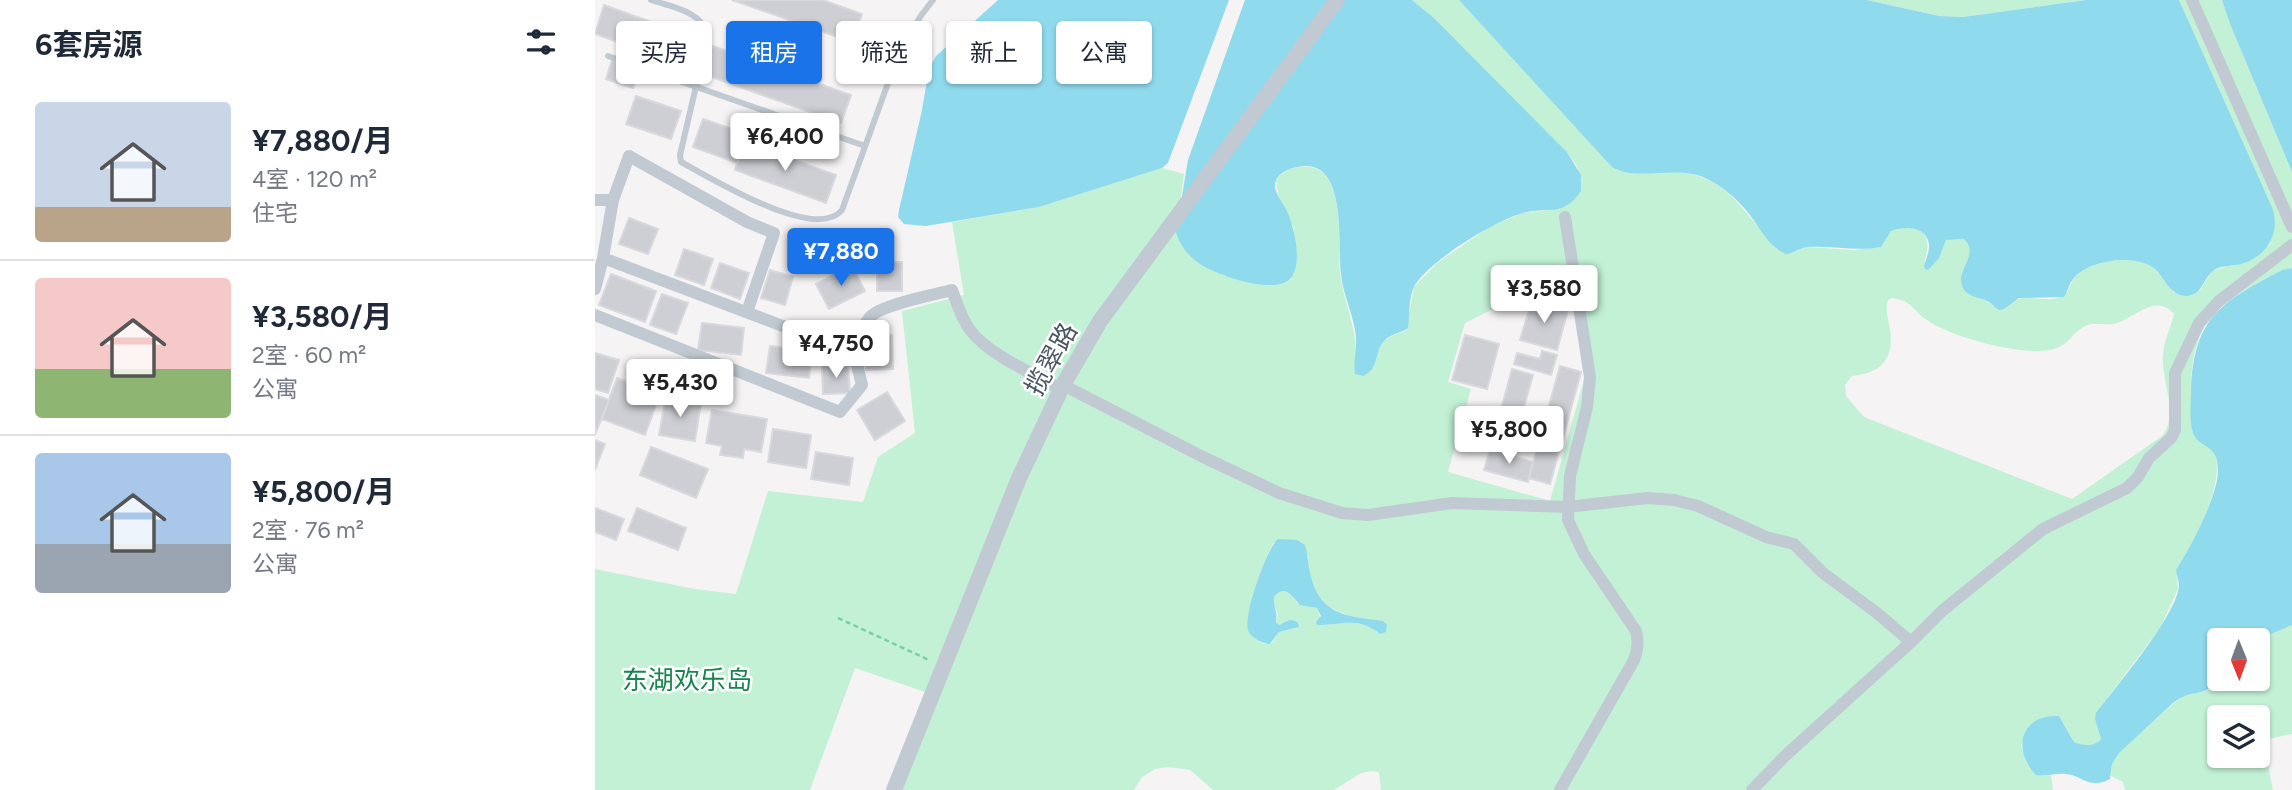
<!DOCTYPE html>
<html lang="zh">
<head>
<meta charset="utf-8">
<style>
  body { margin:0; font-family:Figtree,"Noto Sans SC",sans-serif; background:#f2f2f3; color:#1f2937; height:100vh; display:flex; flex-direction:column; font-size:26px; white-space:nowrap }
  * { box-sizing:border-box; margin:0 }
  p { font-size:23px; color:#747a83 }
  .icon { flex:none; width:38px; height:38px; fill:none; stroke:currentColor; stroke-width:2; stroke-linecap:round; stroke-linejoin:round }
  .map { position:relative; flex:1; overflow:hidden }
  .sheet { display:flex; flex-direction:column; background:#fff; width:595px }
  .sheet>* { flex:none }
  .top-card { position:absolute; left:21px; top:21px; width:665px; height:63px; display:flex; gap:14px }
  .needle { width:46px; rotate:179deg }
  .buttons { position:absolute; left:1612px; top:628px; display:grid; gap:14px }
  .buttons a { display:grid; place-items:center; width:63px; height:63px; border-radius:7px; background:#fff; box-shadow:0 2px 5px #0004; font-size:35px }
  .price { position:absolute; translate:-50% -60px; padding:0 16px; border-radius:7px; background:#fff; color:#222; font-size:23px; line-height:46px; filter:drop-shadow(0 2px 4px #0008) }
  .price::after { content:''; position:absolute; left:50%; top:42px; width:21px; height:16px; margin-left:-10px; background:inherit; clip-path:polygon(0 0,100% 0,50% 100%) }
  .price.active { background:#1a73e8; color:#fff }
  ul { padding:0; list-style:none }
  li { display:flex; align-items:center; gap:21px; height:175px; padding:0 35px }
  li+li { border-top:2px solid #e0e1e3 }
  li span { display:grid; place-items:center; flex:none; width:196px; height:140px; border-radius:7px; color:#555 }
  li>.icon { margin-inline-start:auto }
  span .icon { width:84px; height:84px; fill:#fffc; stroke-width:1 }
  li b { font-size:30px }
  h2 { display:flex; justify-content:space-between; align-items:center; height:84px; padding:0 35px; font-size:30px }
  .tag { padding:0 24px; border-radius:7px; background:#fff; box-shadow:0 2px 5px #0004; font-size:24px; line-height:63px }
  .tag.active { background:#1a73e8; color:#fff }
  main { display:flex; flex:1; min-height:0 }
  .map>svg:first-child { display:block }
  .green { fill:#c3f1d5; fill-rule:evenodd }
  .water { fill:#90daee }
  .building { fill:#cdcfd5; stroke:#d7d9de; stroke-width:2 }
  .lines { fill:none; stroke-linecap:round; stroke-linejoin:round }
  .path { stroke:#7ad0a6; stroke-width:2.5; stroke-dasharray:5 3.5; stroke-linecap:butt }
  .service { stroke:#c1cad2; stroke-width:6 }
  .minor { stroke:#c1cad2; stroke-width:12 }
  .tertiary { stroke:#c1cad2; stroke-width:16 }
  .labels { text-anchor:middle; stroke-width:5; stroke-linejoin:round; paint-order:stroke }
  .street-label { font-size:26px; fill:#4a5661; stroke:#fff }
  .park-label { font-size:26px; fill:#17864f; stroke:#fff }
</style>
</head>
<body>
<main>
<section class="sheet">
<h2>6套房源<svg class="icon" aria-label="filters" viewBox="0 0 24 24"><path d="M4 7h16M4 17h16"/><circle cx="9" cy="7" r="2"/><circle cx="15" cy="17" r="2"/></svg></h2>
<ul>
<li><span style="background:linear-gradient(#c9d6e8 75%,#b9a48a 0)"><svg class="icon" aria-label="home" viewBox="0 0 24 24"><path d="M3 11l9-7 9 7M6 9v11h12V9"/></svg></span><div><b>¥7,880/月</b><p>4室 · 120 m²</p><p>住宅</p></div></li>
<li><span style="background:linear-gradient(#f6c9c9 65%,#8fb573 0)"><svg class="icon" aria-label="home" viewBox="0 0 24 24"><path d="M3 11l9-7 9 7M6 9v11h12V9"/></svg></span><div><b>¥3,580/月</b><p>2室 · 60 m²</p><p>公寓</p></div></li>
<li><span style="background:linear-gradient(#a9c7e8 65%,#9aa5b1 0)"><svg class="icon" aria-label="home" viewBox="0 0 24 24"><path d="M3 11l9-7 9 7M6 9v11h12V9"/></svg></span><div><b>¥5,800/月</b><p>2室 · 76 m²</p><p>公寓</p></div></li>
</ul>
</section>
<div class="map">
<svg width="1697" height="790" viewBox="0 0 1697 790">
  <rect width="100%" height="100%" fill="#f5f3f3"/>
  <path class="green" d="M817,0H864L1023,171C1043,175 1062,171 1082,172C1133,175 1151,216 1182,249L1202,251L1211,247L1259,250L1286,247L1296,231C1323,219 1340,234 1329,262L1346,252L1351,240L1369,239C1381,250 1373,262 1366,274C1378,286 1392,307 1409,309C1432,287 1443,305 1465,297C1475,294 1474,283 1481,276C1495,262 1536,254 1554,264C1564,271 1572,284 1579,293L1605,290L1617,271L1632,266L1642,265L1674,245L1680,223L1677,207L1584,0H1627L1635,24L1697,172V268L1687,270C1668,280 1648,290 1631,303C1591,331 1594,389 1598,433C1604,440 1614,444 1618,451C1634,477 1597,547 1581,570L1583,589L1565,628L1504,709L1500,719L1506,739C1499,747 1489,747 1479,742L1469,724L1458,716L1440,722L1426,745L1431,762L1447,776L1456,775L1458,790H786L784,772L776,771L766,773L739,790H618L595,770L573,767L560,769L547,777L539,790H307L342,696L260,668L215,790H0V569L100,589L141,594L173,491L268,502L283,457L320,433L307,311L369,295L357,222L444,207L567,168L589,174L581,232L628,275L675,286L690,283L696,279L699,229L683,195L681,181C686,172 693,169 703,167C754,159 742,242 745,273C748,300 761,325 761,353C778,346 794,337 811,330L819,287L842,263L896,226L928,213L955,210L987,181L982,166L972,152L839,18ZM932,292L979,305L991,373L955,501L853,472L876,389L853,382L870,323ZM1297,298C1319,301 1316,310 1332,320C1356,337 1426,356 1455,350C1475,346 1476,333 1490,326C1499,322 1511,326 1522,323C1541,317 1560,293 1579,314C1576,328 1568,342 1568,356C1566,381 1585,415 1567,436L1477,499L1269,417L1251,396L1250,385L1257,376C1280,374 1296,364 1296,339C1296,325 1289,314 1293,300ZM678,543L713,556C714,608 743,616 788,621L783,633C768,619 747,622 728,625L722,608L702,603C697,593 688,586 679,597V605L683,614L681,624L685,625L692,620L702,628L684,632L677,643L669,644C663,640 655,636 653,629C649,613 670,559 678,543Z
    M1272,0H1491L1368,17L1344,16Z
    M1697,625V734L1668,740L1678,790H1530L1528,782L1516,776L1517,764L1524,752L1587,696L1614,690L1627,679H1662L1663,643L1669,637ZM1624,718H1662V756H1624Z"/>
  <path class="water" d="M403,0H634L573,163L567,168L444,207L331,226L309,224L303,217L304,210L327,110L334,69L341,56Z
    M650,0H817L839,18L972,152L986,175V191C968,218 954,206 928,213C899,221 836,260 820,285C813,297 815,315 813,328C806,333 793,335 788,342C779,354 784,369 768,376L760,374C758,362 762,349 761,337C759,315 748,296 746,274C742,248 753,168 712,166C701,166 679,171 680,187C681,195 688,203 692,211C699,227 708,262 696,278C681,297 618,274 602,262C592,254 584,244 581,232L593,160Z
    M864,0H1272L1344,16L1368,17L1491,0H1584L1677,207C1686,231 1673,255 1649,263C1639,267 1626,264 1618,271C1607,280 1608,295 1591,296C1575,296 1570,278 1560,269C1542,253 1494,260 1479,278C1474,283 1473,291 1469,297L1424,298L1409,309L1404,310C1399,307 1396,302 1390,300C1383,297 1376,297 1370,291C1355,273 1387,256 1369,239L1351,240L1344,258L1333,270L1330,269L1329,266C1331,259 1335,251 1334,244C1331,225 1309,226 1296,231L1286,247C1261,252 1237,245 1212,247C1205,248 1199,253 1191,254C1173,247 1163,224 1151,210C1140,197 1124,184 1108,177C1079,165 1040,182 1017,167Z
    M1627,0H1697V172L1635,24Z
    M1697,268V625L1669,637L1663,643L1662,640H1624V679H1627C1607,699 1596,688 1578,703L1524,753L1517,764L1515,779C1494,790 1489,776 1471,774C1460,773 1451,777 1441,775C1416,749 1426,714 1464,716L1479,742C1489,746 1499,747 1506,739L1500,719L1501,713C1520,688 1583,614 1584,585C1584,580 1581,575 1581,570C1595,549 1623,495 1623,471C1623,442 1605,450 1598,433C1594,421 1596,402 1596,390C1599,316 1627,302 1687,270Z
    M683,539L702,540L710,545C713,555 713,564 715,573C724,615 751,616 788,621L792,625L791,632L785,634C763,616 748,625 722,625L721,622L726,616L722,608L705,605C697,596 690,584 679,597C678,608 683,610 681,623L685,625C690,621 697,617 703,623L704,627L684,632L675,644C668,644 655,637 653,630C648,616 672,547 683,539Z"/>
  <path class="building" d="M137,0H228L267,14L257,42Z
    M9,5L101,38L91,66L0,34Z
    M118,46L256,95L246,123L108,74Z
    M17,60L44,70L38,88L11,79Z
    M41,96L86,111L76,139L31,124Z
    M108,119L152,134L142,163L98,147Z
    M149,142L241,175L231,203L140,170Z
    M34,218L63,229L53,254L24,244Z
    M89,249L118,259L109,285L80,275Z
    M282,262H307V291H282Z
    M125,263L154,273L145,299L116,288Z
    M257,266L270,291L234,309L221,284Z
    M175,270L198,277L190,305L166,298Z
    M16,274L61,291L50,322L4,305Z
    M67,294L93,303L81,334L55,325Z
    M937,300L973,310L962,350L925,340Z
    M107,323L149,328L146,355L103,350Z
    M297,335L298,369L271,370L270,336Z
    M870,335L904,344L892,389L857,380Z
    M175,346L217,351L214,378L171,373Z
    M947,351L962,355L956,375L919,364L922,353L945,359Z
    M0,353L24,360L13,393L0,389Z
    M227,366H253L255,393L228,394Z
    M965,366L986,372L955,484L934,478Z
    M917,369L938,375L917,449L897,443Z
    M22,378L65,394L50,435L7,419Z
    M292,392L310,421L280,440L262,410Z
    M0,395L14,400L0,435Z
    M71,397L106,402L100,441L64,435Z
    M117,410L172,419L166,452L149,449L148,458L125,455L127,446L111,443Z
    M178,429L216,435L211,468L173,462Z
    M0,440L10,444L0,470Z
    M56,447L113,469L101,498L45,475Z
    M895,450L938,462L933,482L889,470Z
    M221,452L258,458L254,485L216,479Z
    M0,508L29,519L21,540L0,532Z
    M42,508L91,528L83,550L33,531Z"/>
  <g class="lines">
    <path class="path" d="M243,618L334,660"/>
    <path class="service" d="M56,0C76,7 107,11 113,35L85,155L86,162C114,177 221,243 247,210L301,61L325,17L338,0
      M13,56L270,146"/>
    <path class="minor" d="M1597,0L1697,227
      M0,200H18
      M8,258L259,353C264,341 267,325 276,316C289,304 338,295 357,290C362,303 366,318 375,330C394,355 439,374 466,389
      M0,289L8,258L18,200L34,156L152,222L179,233L152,312
      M0,315L245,412L267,385L259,353
      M468,385L608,457L684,493L747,513L773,515L857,503L972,507L1053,498L1079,500L1103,506L1171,537L1199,544L1228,573L1282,613L1316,642L1347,611L1448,529L1532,488L1543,477L1554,458L1576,438L1580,430V373L1604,323L1624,301L1697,245
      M965,790L1039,660C1043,650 1044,642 1041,631L989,554L973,520L975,476L992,407L995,377L970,217
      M1157,790L1191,755L1316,642"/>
    <path class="tertiary" d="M299,790L424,478L468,385L505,321L742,0"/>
  </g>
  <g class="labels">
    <g class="street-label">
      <text transform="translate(456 359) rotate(-61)" y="9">揽翠路</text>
    </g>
    <g class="park-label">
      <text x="92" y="689">东湖欢乐岛</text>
    </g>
  </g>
</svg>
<div class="buttons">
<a><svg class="needle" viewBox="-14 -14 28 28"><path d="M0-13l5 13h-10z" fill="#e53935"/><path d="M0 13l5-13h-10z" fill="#747a83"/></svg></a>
<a><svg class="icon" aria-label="layers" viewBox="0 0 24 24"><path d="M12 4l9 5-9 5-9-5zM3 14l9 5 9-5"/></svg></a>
</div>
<b class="price" style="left:190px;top:173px">¥6,400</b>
<b class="price active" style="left:246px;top:288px">¥7,880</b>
<b class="price" style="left:949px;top:325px">¥3,580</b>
<b class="price" style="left:241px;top:380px">¥4,750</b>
<b class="price" style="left:85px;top:419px">¥5,430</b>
<b class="price" style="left:914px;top:466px">¥5,800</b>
<div class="top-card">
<a class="tag">买房</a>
<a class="tag active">租房</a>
<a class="tag">筛选</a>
<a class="tag">新上</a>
<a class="tag">公寓</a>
</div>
</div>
</main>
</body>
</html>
